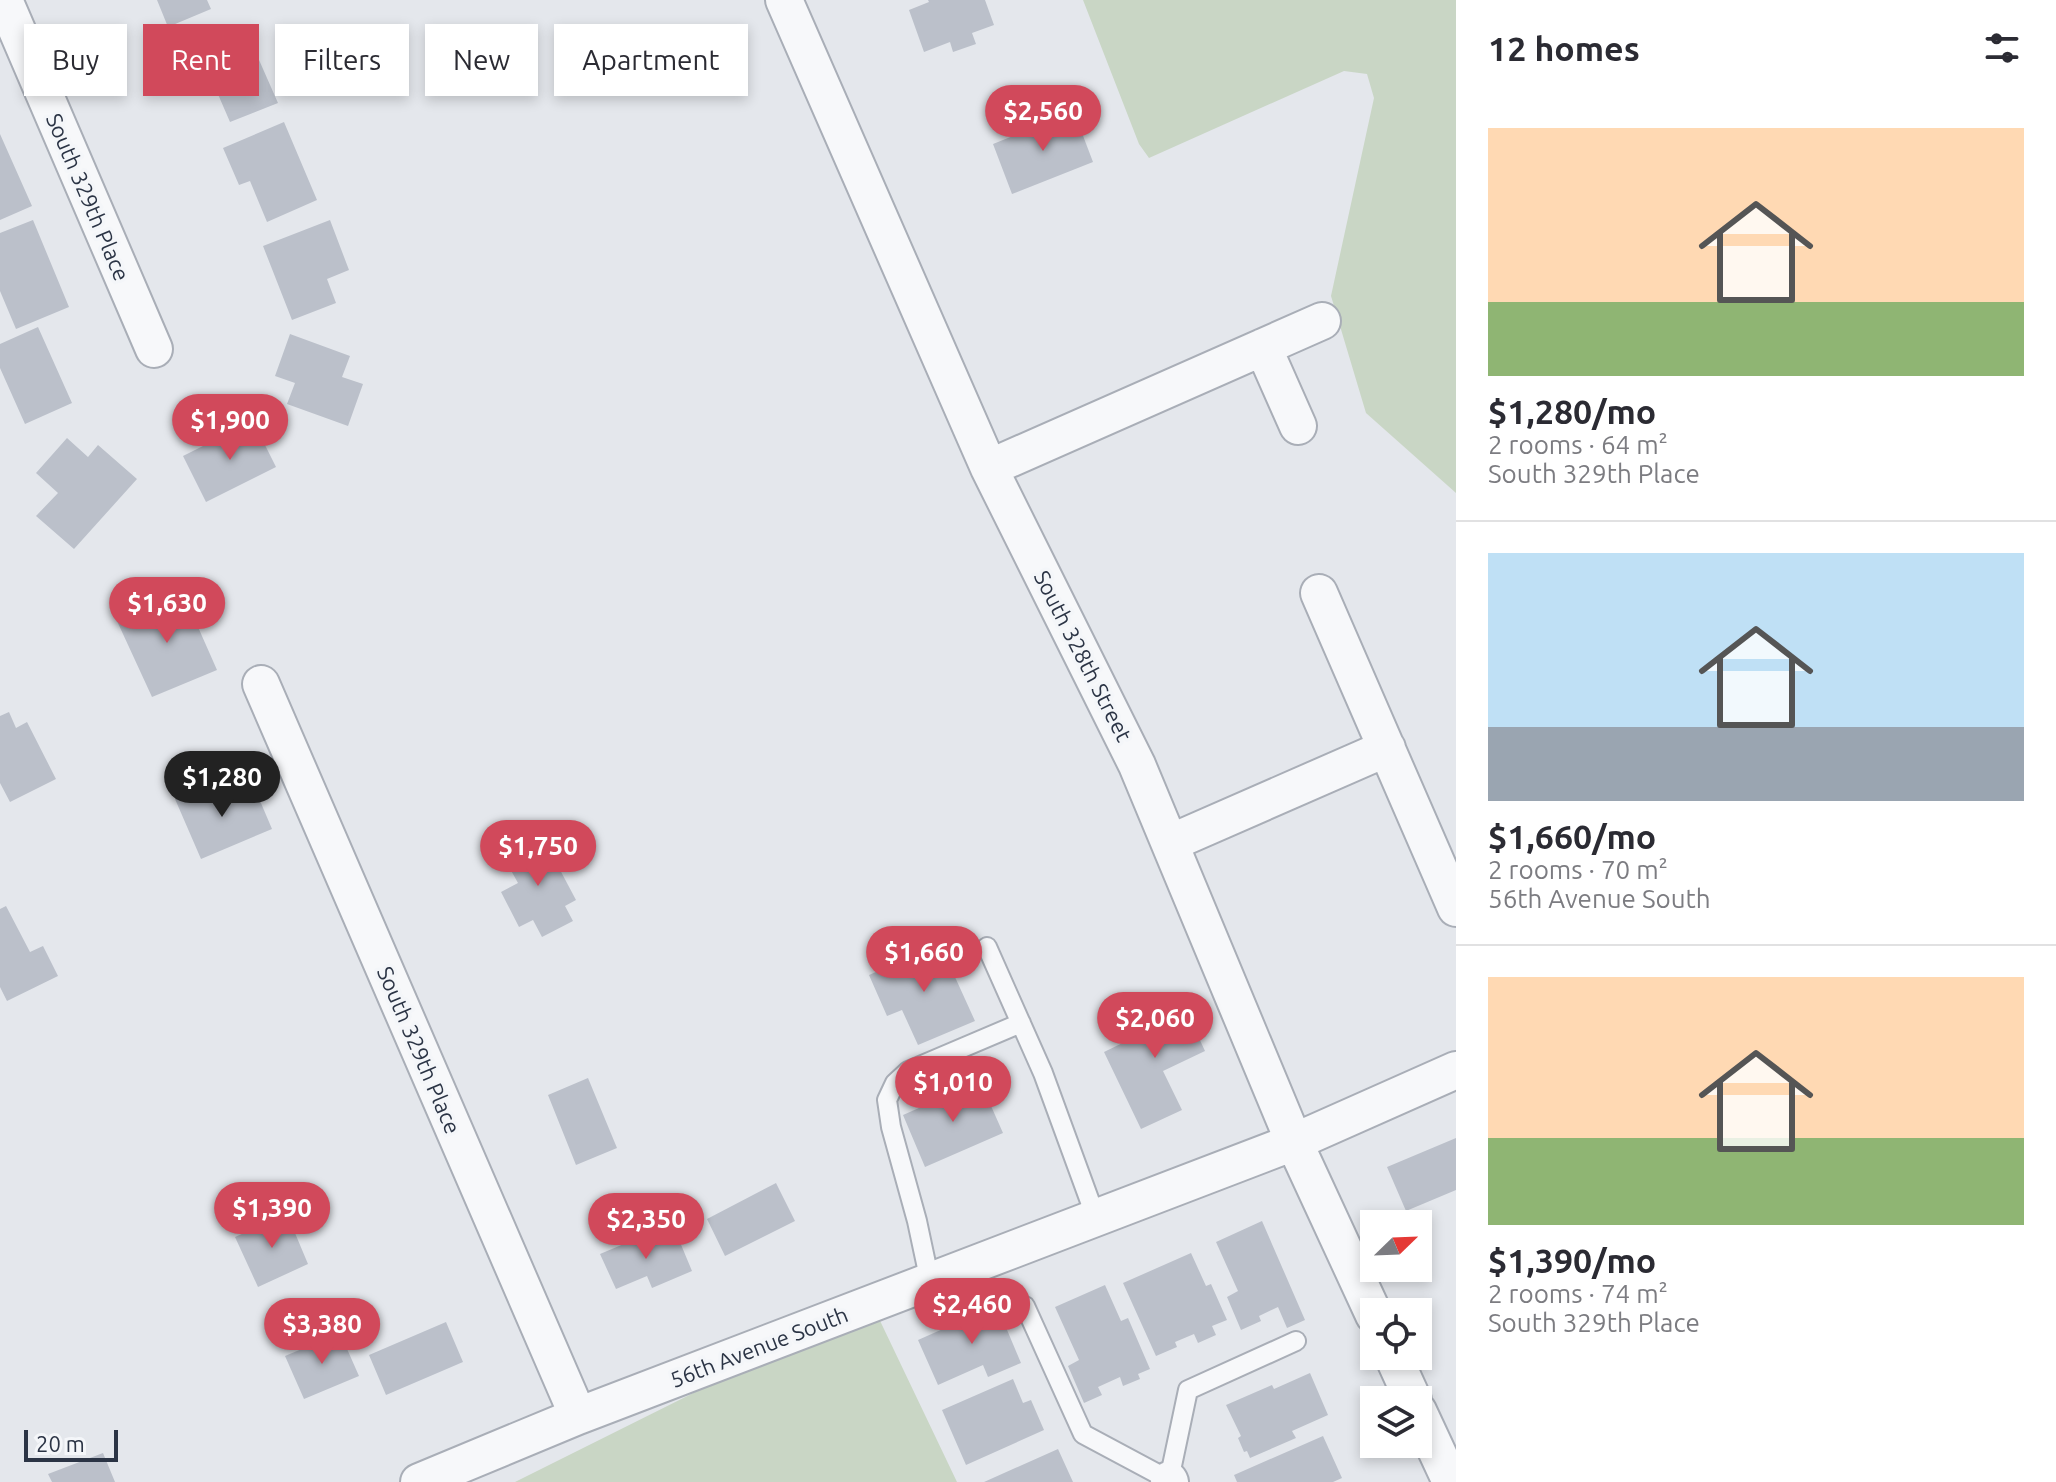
<!DOCTYPE html>
<html lang="en">
<head>
<meta charset="utf-8">
<style>
  body { margin:0; font-family:Ubuntu,sans-serif; background:#f2f2f3; color:#2b2b33; height:100vh; display:flex; flex-direction:column; font-size:30px; white-space:nowrap }
  * { box-sizing:border-box; margin:0 }
  p { font-size:26px; color:#7c7c81 }
  .icon { flex:none; width:44px; height:44px; fill:none; stroke:currentColor; stroke-width:2; stroke-linecap:round; stroke-linejoin:round }
  .map { position:relative; flex:1; overflow:hidden }
  .panel { display:flex; flex-direction:column; background:#fff; width:600px }
  .panel>* { flex:none }
  .guide { position:absolute; left:24px; top:24px; width:760px; height:72px; display:flex; gap:16px }
  .needle { width:52px; rotate:67deg }
  .controls { position:absolute; left:1360px; top:1210px; display:grid; gap:16px }
  .controls a { display:grid; place-items:center; width:72px; height:72px; border-radius:0px; background:#fff; box-shadow:0 4px 12px #0003; font-size:40px }
  .scale { position:absolute; left:24px; bottom:20px; width:94px; box-sizing:border-box; padding-left:8px; border:4px solid #2b3445; border-top:0; font-size:22px; line-height:28px; white-space:nowrap; color:#2b3445; -webkit-text-stroke:6px #f4f6f9; paint-order:stroke }
  .price { position:absolute; translate:-50% -68px; padding:0 18px; border-radius:28px; background:#d1495b; color:#fff; font-size:26px; line-height:52px; filter:drop-shadow(0 2px 4px #0008) }
  .price::after { content:''; position:absolute; left:50%; top:48px; width:24px; height:18px; margin-left:-12px; background:inherit; clip-path:polygon(0 0,100% 0,50% 100%) }
  .price.active { background:#222; color:#fff }
  ul { padding:0; list-style:none }
  li { display:grid; align-content:center; gap:16px; height:424px; padding:0 32px }
  li+li { border-top:2px solid #e1e1e2 }
  li span { display:grid; place-items:center; height:248px; border-radius:0px; color:#555 }
  li>.icon { margin-inline-start:auto }
  span .icon { width:144px; height:144px; fill:#fffc; stroke-width:1 }
  li b { font-size:34px }
  h2 { display:flex; justify-content:space-between; align-items:center; height:96px; padding:0 32px; font-size:34px }
  .tag { padding:0 28px; border-radius:0px; background:#fff; box-shadow:0 4px 12px #0003; font-size:28px; line-height:72px }
  .tag.active { background:#d1495b; color:#fff }
  main { display:flex; flex:1; min-height:0 }
  .map>svg:first-child { display:block }
  .green { fill:#c9d6c5 }
  .building { fill:#bbc0ca }
  .lines { fill:none; stroke-linecap:round; stroke-linejoin:round }
  .service-casing { stroke:#a9aeb7; stroke-width:22 }
  .minor-casing { stroke:#a9aeb7; stroke-width:40 }
  .service { stroke:#f7f8fa; stroke-width:18 }
  .minor { stroke:#f7f8fa; stroke-width:36 }
  .labels { text-anchor:middle; stroke-width:7; stroke-linejoin:round; paint-order:stroke }
  .street-label { font-size:22px; fill:#2b3445; stroke:#f4f6f9 }
</style>
</head>
<body>
<main>
<div class="map">
<svg width="1456" height="1482" viewBox="0 0 1456 1482">
  <rect width="100%" height="100%" fill="#e4e7ec"/>
  <path class="green" d="M1083,0H1456V493L1366,413L1331,296L1374,98L1367,74L1344,71L1149,158L1139,144Z
    M872,1304L957,1482H515Z"/>
  <path class="building" d="M157,0H207L211,9L168,27Z
    M928,0H985L994,25L972,33L976,44L953,52L950,42L924,52L909,10L929,2Z
    M248,35L278,103L230,122L201,55Z
    M1074,112L1093,162L1012,194L993,144Z
    M284,122L317,200L267,222L250,181L239,185L223,148Z
    M0,134L32,206L0,220Z
    M33,220L69,307L16,329L0,291V233Z
    M330,220L349,270L327,279L336,303L292,320L263,246Z
    M38,327L72,403L25,424L0,368V344Z
    M290,334L350,356L342,377L363,384L348,426L287,404L295,383L275,376Z
    M253,421L276,467L206,502L183,456Z
    M67,438L88,457L98,445L137,479L74,549L36,516L58,493L36,473Z
    M183,593L217,670L152,697L117,621Z
    M9,712L16,728L27,722L56,779L10,802L0,783V716Z
    M215,782L224,802L255,789L272,829L201,859L175,799Z
    M542,836L576,900L565,906L573,921L542,937L533,920L519,927L501,892L518,883L503,856Z
    M6,906L30,952L43,946L58,976L7,1001L0,987V909Z
    M940,944L975,1021L918,1045L902,1010L887,1016L869,975Z
    M1178,993L1205,1051L1163,1071L1182,1110L1141,1129L1104,1052L1145,1032L1136,1013Z
    M588,1078L617,1148L576,1165L548,1095Z
    M980,1081L1003,1133L925,1167L903,1115Z
    M1456,1138V1190L1406,1211L1387,1167Z
    M776,1183L795,1221L725,1256L707,1219Z
    M287,1214L308,1264L258,1287L235,1237Z
    M1262,1221L1305,1320L1287,1328L1278,1307L1259,1316L1261,1321L1241,1330L1227,1297L1238,1291L1216,1242Z
    M650,1233L655,1244L677,1235L692,1271L652,1288L647,1276L616,1289L600,1254Z
    M1191,1253L1206,1286L1211,1284L1227,1320L1212,1326L1216,1335L1198,1343L1194,1334L1175,1342L1177,1347L1156,1356L1123,1283Z
    M1105,1285L1121,1321L1128,1318L1150,1369L1138,1374L1140,1379L1123,1386L1120,1377L1098,1387L1102,1395L1084,1403L1068,1366L1079,1360L1055,1307Z
    M1006,1301L1014,1321L1005,1325L1021,1363L988,1377L983,1365L938,1385L918,1340Z
    M446,1322L463,1362L386,1395L369,1355Z
    M340,1333L359,1376L304,1399L285,1356Z
    M1310,1373L1328,1415L1292,1431L1296,1438L1250,1458L1247,1451L1244,1452L1238,1438L1241,1436L1226,1405L1272,1385L1274,1389Z
    M1013,1379L1023,1403L1031,1400L1044,1430L966,1465L942,1410Z
    M1323,1436L1342,1478L1333,1482H1237L1234,1475Z
    M1058,1449L1073,1482H984Z
    M103,1453L115,1482H52L48,1474Z"/>
  <g class="lines">
    <g class="service-casing">
      <path id="service" d="M987,947L1043,1073L1096,1218
        M930,1282L917,1221L891,1127L887,1100L895,1083L908,1071L1021,1023
        M1025,1306L1083,1434L1169,1480L1188,1390L1296,1341"/>
    </g>
    <g class="minor-casing">
      <path id="minor" d="M4,0L154,349
        M784,0L989,468L1137,765L1294,1142L1374,1315
        M1263,347L1298,426
        M989,468L1322,321
        M1319,593L1456,908
        M261,684L578,1416
        M1170,843L1387,748
        M1393,1356L1413,1400
        M1418,1411L1451,1482
        M1169,1480L1170,1482
        M419,1482L578,1416L1294,1142L1456,1070"/>
    </g>
    <use href="#service" class="service"/>
    <use href="#minor" class="minor"/>
  </g>
  <g class="labels">
    <g class="street-label">
      <text transform="translate(88 197) rotate(67)" y="8">South 329th Place</text>
      <text transform="translate(1083 656) rotate(63)" y="8">South 328th Street</text>
      <text transform="translate(419 1050) rotate(67)" y="8">South 329th Place</text>
      <text transform="translate(759 1347) rotate(-21)" y="8">56th Avenue South</text>
    </g>
  </g>
</svg>
<div class="controls">
<a><svg class="needle" viewBox="-14 -14 28 28"><path d="M0-13l5 13h-10z" fill="#e53935"/><path d="M0 13l5-13h-10z" fill="#7c7c81"/></svg></a>
<a><svg class="icon" aria-label="locate" viewBox="0 0 24 24"><circle cx="12" cy="12" r="6"/><path d="M12 2v4M12 18v4M2 12h4M18 12h4"/></svg></a>
<a><svg class="icon" aria-label="layers" viewBox="0 0 24 24"><path d="M12 4l9 5-9 5-9-5zM3 14l9 5 9-5"/></svg></a>
</div>
<div class="scale">20 m</div>
<b class="price" style="left:1043px;top:153px">$2,560</b>
<b class="price" style="left:230px;top:462px">$1,900</b>
<b class="price" style="left:167px;top:645px">$1,630</b>
<b class="price active" style="left:222px;top:819px">$1,280</b>
<b class="price" style="left:538px;top:888px">$1,750</b>
<b class="price" style="left:924px;top:994px">$1,660</b>
<b class="price" style="left:1155px;top:1060px">$2,060</b>
<b class="price" style="left:953px;top:1124px">$1,010</b>
<b class="price" style="left:272px;top:1250px">$1,390</b>
<b class="price" style="left:646px;top:1261px">$2,350</b>
<b class="price" style="left:972px;top:1346px">$2,460</b>
<b class="price" style="left:322px;top:1366px">$3,380</b>
<div class="guide">
<a class="tag">Buy</a>
<a class="tag active">Rent</a>
<a class="tag">Filters</a>
<a class="tag">New</a>
<a class="tag">Apartment</a>
</div>
</div>
<section class="panel">
<h2>12 homes<svg class="icon" aria-label="filters" viewBox="0 0 24 24"><path d="M4 7h16M4 17h16"/><circle cx="9" cy="7" r="2"/><circle cx="15" cy="17" r="2"/></svg></h2>
<ul>
<li><span style="background:linear-gradient(#ffd9b3 70%,#8fb573 0)"><svg class="icon" aria-label="home" viewBox="0 0 24 24"><path d="M3 11l9-7 9 7M6 9v11h12V9"/></svg></span><div><b>$1,280/mo</b><p>2 rooms · 64 m²</p><p>South 329th Place</p></div></li>
<li><span style="background:linear-gradient(#bfe0f5 70%,#9aa5b1 0)"><svg class="icon" aria-label="home" viewBox="0 0 24 24"><path d="M3 11l9-7 9 7M6 9v11h12V9"/></svg></span><div><b>$1,660/mo</b><p>2 rooms · 70 m²</p><p>56th Avenue South</p></div></li>
<li><span style="background:linear-gradient(#ffd9b3 65%,#8fb573 0)"><svg class="icon" aria-label="home" viewBox="0 0 24 24"><path d="M3 11l9-7 9 7M6 9v11h12V9"/></svg></span><div><b>$1,390/mo</b><p>2 rooms · 74 m²</p><p>South 329th Place</p></div></li>
</ul>
</section>
</main>
</body>
</html>
